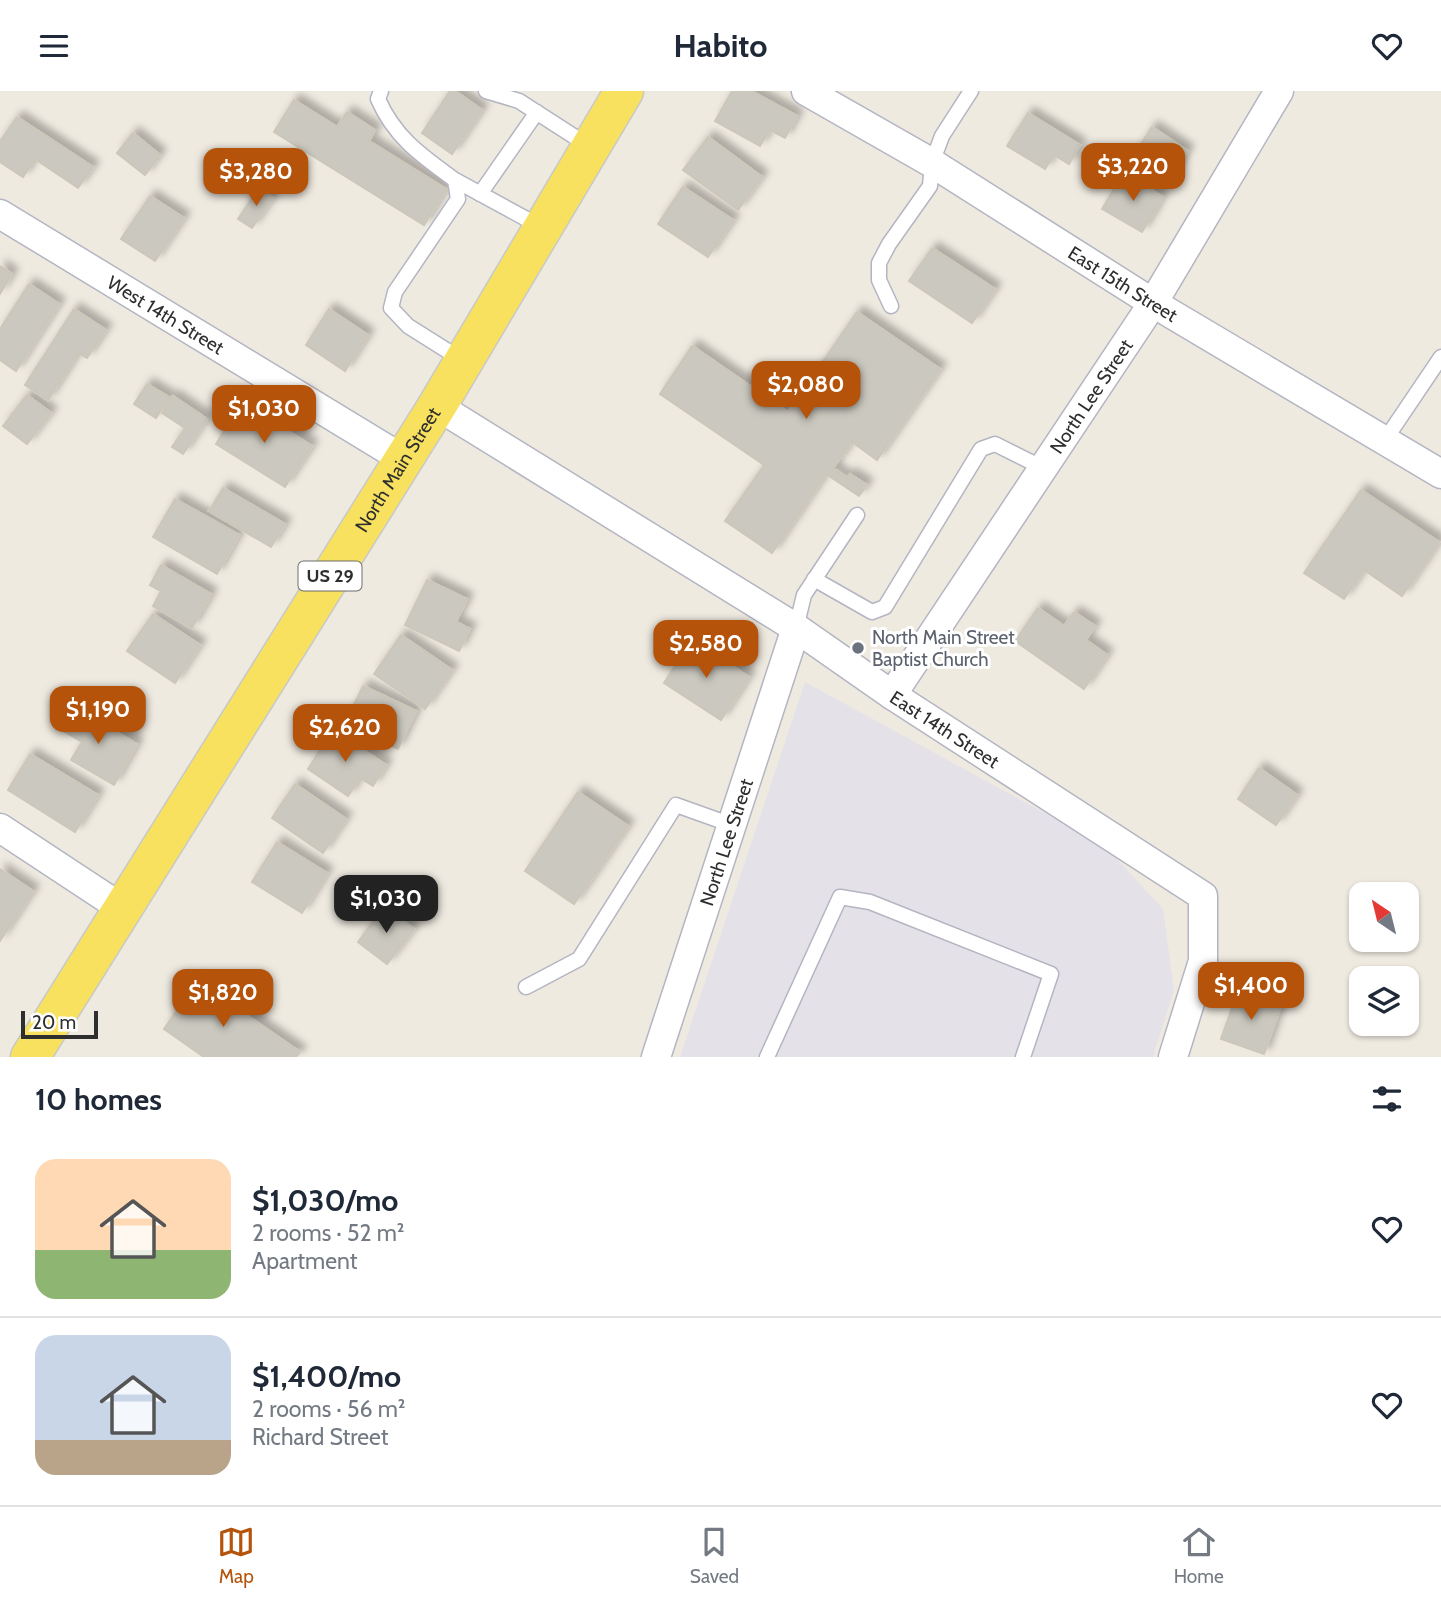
<!DOCTYPE html>
<html lang="en">
<head>
<meta charset="utf-8">
<style>
  body { margin:0; font-family:Cabin,sans-serif; background:#f2f2f3; color:#1f2937; height:100vh; display:flex; flex-direction:column; font-size:26px; white-space:nowrap }
  * { box-sizing:border-box; margin:0 }
  p { font-size:23px; color:#747a83 }
  .icon { flex:none; width:38px; height:38px; fill:none; stroke:currentColor; stroke-width:2; stroke-linecap:round; stroke-linejoin:round }
  .map { position:relative; height:966px; overflow:hidden }
  .side { display:flex; flex-direction:column; background:#fff; flex:1 }
  .side>* { flex:none }
  .needle { width:46px; rotate:325deg }
  .controls { position:absolute; left:1349px; top:791px; display:grid; gap:14px }
  .controls a { display:grid; place-items:center; width:70px; height:70px; border-radius:14px; background:#fff; box-shadow:0 2px 5px #0004; font-size:35px }
  .scale { position:absolute; left:21px; bottom:18px; width:77px; box-sizing:border-box; padding-left:7px; border:4px solid #2e2e2e; border-top:0; font-size:19px; line-height:24px; white-space:nowrap; color:#2e2e2e; -webkit-text-stroke:5px #fff; paint-order:stroke }
  .price { position:absolute; translate:-50% -60px; padding:0 16px; border-radius:14px; background:#b45309; color:#fff; font-size:23px; line-height:46px; filter:drop-shadow(0 2px 4px #0008) }
  .price::after { content:''; position:absolute; left:50%; top:42px; width:21px; height:16px; margin-left:-10px; background:inherit; clip-path:polygon(0 0,100% 0,50% 100%) }
  .price.active { background:#222; color:#fff }
  ul { padding:0; list-style:none }
  li { display:flex; align-items:center; gap:21px; height:175px; padding:0 35px }
  li+li { border-top:2px solid #e0e1e3 }
  li span { display:grid; place-items:center; flex:none; width:196px; height:140px; border-radius:21px; color:#555 }
  li>.icon { margin-inline-start:auto }
  span .icon { width:84px; height:84px; fill:#fffc; stroke-width:1 }
  li b { font-size:30px }
  h2 { display:flex; justify-content:space-between; align-items:center; height:84px; padding:0 35px; font-size:30px }
  header { display:flex; justify-content:space-between; align-items:center; height:91px; padding:0 35px; background:#fff; font-size:32px; font-weight:700 }
  .menu { display:flex; justify-content:space-around; align-items:center; height:98px; border-top:2px solid #e0e1e3; background:#fff; font-size:19px; color:#747a83 }
  .menu a { display:grid; justify-items:center; gap:4px }
  .menu .active { color:#b45309 }
  .map>svg:first-child { display:block }
  .industrial { fill:#e4e1e8 }
  .building { fill:#cbc8bf; stroke:#ccc7b9; stroke-width:2; filter:url(#shadow) }
  .lines { fill:none; stroke-linecap:round; stroke-linejoin:round }
  .lane-casing { stroke:#b4b5c2; stroke-width:17 }
  .street-casing { stroke:#b4b5c2; stroke-width:31 }
  .primary-casing { stroke:#c9c9c9; stroke-width:41 }
  .lane { stroke:#fff; stroke-width:14 }
  .street { stroke:#fff; stroke-width:28 }
  .primary { stroke:#f7e15e; stroke-width:38 }
  .worship-dot { fill:#6b7280; stroke:#fff; stroke-width:2.5 }
  .labels { text-anchor:middle; stroke-width:6; stroke-linejoin:round; paint-order:stroke }
  .shield { fill:#fff; stroke:#6d6d6d; stroke-width:2 }
  .shield-label { font-size:18px; font-weight:bold; fill:#2e2e2e }
  .street-label { font-size:19px; fill:#2e2e2e; stroke:#fff }
  .worship-label { font-size:19px; fill:#5b616d; stroke:#fff; text-anchor:start }
</style>
</head>
<body>
<header><svg class="icon" aria-label="menu" viewBox="0 0 24 24"><path d="M4 6h16M4 12h16M4 18h16"/></svg>Habito<svg class="icon" aria-label="heart" viewBox="0 0 24 24"><path d="M12 20l-8-8c-3-5 5-10 8-4 3-6 11-1 8 4z"/></svg></header>
<div class="map">
<svg width="1441" height="966" viewBox="0 0 1441 966">
  <defs>
    <filter id="shadow"><feDropShadow dx="6" dy="-6" stdDeviation="3.5" flood-color="#0004"/></filter>
  </defs>
  <rect width="100%" height="100%" fill="#efeae0"/>
  <path class="industrial" d="M805,591L1105,755L1163,818L1174,899L1153,966H680Z"/>
  <path class="building" d="M450,0H455L482,19L452,63L422,42Z
    M732,0H751L797,25L785,47L770,39L760,55L715,30Z
    M294,9L337,36L347,21L375,39L369,50L446,98L424,134L274,41Z
    M1028,22L1080,54L1069,73L1054,64L1045,78L1007,55Z
    M17,26L93,76L78,97L35,68L23,86L0,71V50Z
    M1152,36L1188,60L1171,86L1135,62Z
    M133,42L160,64L145,84L117,62Z
    M708,46L762,86L738,119L683,79Z
    M1124,82L1163,106L1142,141L1102,118Z
    M683,96L733,129L708,166L658,133Z
    M259,97L273,107L252,137L238,128Z
    M150,105L184,127L155,170L121,148Z
    M932,157L995,198L972,232L909,190Z
    M0,175L12,183L0,203Z
    M29,193L59,213L16,280L0,269V238Z
    M74,218L106,239L87,267L78,262L48,309L25,294Z
    M329,218L368,244L345,280L306,254Z
    M857,221L940,278L877,369L852,351L833,377L847,387L850,383L867,394L859,405L826,383L772,462L725,430L764,374L660,303L692,255L788,321Z
    M147,293L169,306L156,327L134,313Z
    M27,304L51,322L27,353L3,335Z
    M173,305L207,328L183,363L172,356L185,337L162,322Z
    M242,311L312,355L285,396L216,353Z
    M223,397L285,433L271,456L209,420Z
    M1361,399L1439,451L1402,505L1364,479L1344,508L1304,482Z
    M175,408L239,444L217,483L153,446Z
    M161,474L211,503L192,537L153,515L161,500L150,494Z
    M427,489L467,508L456,531L470,538L459,560L405,534Z
    M1038,517L1064,535L1074,521L1095,535L1086,549L1107,564L1084,598L1015,550Z
    M153,523L200,554L175,592L127,560Z
    M401,544L452,579L425,618L374,583Z
    M692,549L749,586L721,629L664,592Z
    M363,595L416,620L398,658L345,632Z
    M73,616L137,653L114,694L71,669L82,651L60,638Z
    M333,639L386,674L373,695L360,687L348,705L308,678Z
    M30,663L98,704L75,741L8,699Z
    M1259,677L1297,704L1276,734L1238,708Z
    M295,693L346,728L323,762L272,727Z
    M578,701L628,735L574,813L525,780Z
    M277,751L327,782L302,822L252,791Z
    M0,778L33,800L0,850Z
    M384,816L414,838L387,873L358,851Z
    M197,890L300,961L296,966H204L164,938Z
    M1238,900L1281,915L1264,963L1221,948Z"/>
  <g class="lines">
    <g class="lane-casing">
      <path id="lane" d="M381,0L378,8C395,47 422,65 455,89L458,108L395,201L391,217L408,235L462,269
        M486,0L519,10L589,55
        M455,89L543,137
        M480,103L537,21
        M891,215L879,189V172L889,153L930,95L932,72L942,45L971,0
        M1385,349L1441,266
        M814,488L872,521L885,516L981,358L995,353L1043,377
        M796,537L804,504L857,424
        M526,896L579,868L676,714L732,734
        M767,966L840,806L870,811L1051,883L1023,966"/>
    </g>
    <g class="street-casing">
      <g id="street">
        <path id="s1" d="M806,0L932,72L1153,212L1441,383"/>
        <path id="s2" d="M0,123L403,368"/>
        <path id="s3" d="M437,315L796,537L892,604L1203,805V870L1173,966"/>
        <path id="s4" d="M892,604L1153,212L1279,0"/>
        <path d="M0,737L123,818"/>
        <path id="s5" d="M656,966L796,537"/>
      </g>
    </g>
    <g class="primary-casing">
      <g id="primary">
        <path id="s6" d="M30,966L437,315L624,0"/>
      </g>
    </g>
    <use href="#lane" class="lane"/>
    <use href="#street" class="street"/>
    <use href="#primary" class="primary"/>
  </g>
  <circle class="worship-dot" cx="858" cy="557" r="7"/>
  <g class="labels">
    <rect class="shield" x="298.5" y="470.5" width="63" height="29" rx="5"/>
    <g class="shield-label">
      <text x="330" y="491">US 29</text>
    </g>
    <g class="street-label">
      <text dy="7" stroke="none"><textPath href="#s1" startOffset="371">East 15th Street</textPath></text>
      <text dy="7" stroke="none"><textPath href="#s2" startOffset="194">West 14th Street</textPath></text>
      <text dy="7" stroke="none"><textPath href="#s4" startOffset="359">North Lee Street</textPath></text>
      <text dy="7" stroke="none"><textPath href="#s6" startOffset="693">North Main Street</textPath></text>
      <text dy="7" stroke="none"><textPath href="#s3" startOffset="602">East 14th Street</textPath></text>
      <text dy="7" stroke="none"><textPath href="#s5" startOffset="226">North Lee Street</textPath></text>
    </g>
    <g class="worship-label">
      <text x="872" y="553">North Main Street<tspan x="872" dy="22">Baptist Church</tspan></text>
    </g>
  </g>
</svg>
<div class="controls">
<a><svg class="needle" viewBox="-14 -14 28 28"><path d="M0-13l5 13h-10z" fill="#e53935"/><path d="M0 13l5-13h-10z" fill="#747a83"/></svg></a>
<a><svg class="icon" aria-label="layers" viewBox="0 0 24 24"><path d="M12 4l9 5-9 5-9-5zM3 14l9 5 9-5"/></svg></a>
</div>
<div class="scale">20 m</div>
<b class="price" style="left:1133px;top:112px">$3,220</b>
<b class="price" style="left:256px;top:117px">$3,280</b>
<b class="price" style="left:806px;top:330px">$2,080</b>
<b class="price" style="left:264px;top:354px">$1,030</b>
<b class="price" style="left:706px;top:589px">$2,580</b>
<b class="price" style="left:98px;top:655px">$1,190</b>
<b class="price" style="left:345px;top:673px">$2,620</b>
<b class="price active" style="left:386px;top:844px">$1,030</b>
<b class="price" style="left:1251px;top:931px">$1,400</b>
<b class="price" style="left:223px;top:938px">$1,820</b>
</div>
<section class="side">
<h2>10 homes<svg class="icon" aria-label="filters" viewBox="0 0 24 24"><path d="M4 7h16M4 17h16"/><circle cx="9" cy="7" r="2"/><circle cx="15" cy="17" r="2"/></svg></h2>
<ul>
<li><span style="background:linear-gradient(#ffd9b3 65%,#8fb573 0)"><svg class="icon" aria-label="home" viewBox="0 0 24 24"><path d="M3 11l9-7 9 7M6 9v11h12V9"/></svg></span><div><b>$1,030/mo</b><p>2 rooms · 52 m²</p><p>Apartment</p></div><svg class="icon" aria-label="heart" viewBox="0 0 24 24"><path d="M12 20l-8-8c-3-5 5-10 8-4 3-6 11-1 8 4z"/></svg></li>
<li><span style="background:linear-gradient(#c9d6e8 75%,#b9a48a 0)"><svg class="icon" aria-label="home" viewBox="0 0 24 24"><path d="M3 11l9-7 9 7M6 9v11h12V9"/></svg></span><div><b>$1,400/mo</b><p>2 rooms · 56 m²</p><p>Richard Street</p></div><svg class="icon" aria-label="heart" viewBox="0 0 24 24"><path d="M12 20l-8-8c-3-5 5-10 8-4 3-6 11-1 8 4z"/></svg></li>
</ul>
</section>
<nav class="menu">
<a class="active"><svg class="icon" aria-label="map" viewBox="0 0 24 24"><path d="M3 6l6-2 6 2 6-2v14l-6 2-6-2-6 2zM9 4v14M15 6v14"/></svg>Map</a>
<a><svg class="icon" aria-label="saved" viewBox="0 0 24 24"><path d="M7 4h10v16l-5-4-5 4z"/></svg>Saved</a>
<a><svg class="icon" aria-label="home" viewBox="0 0 24 24"><path d="M3 11l9-7 9 7M6 9v11h12V9"/></svg>Home</a>
</nav>
</body>
</html>
